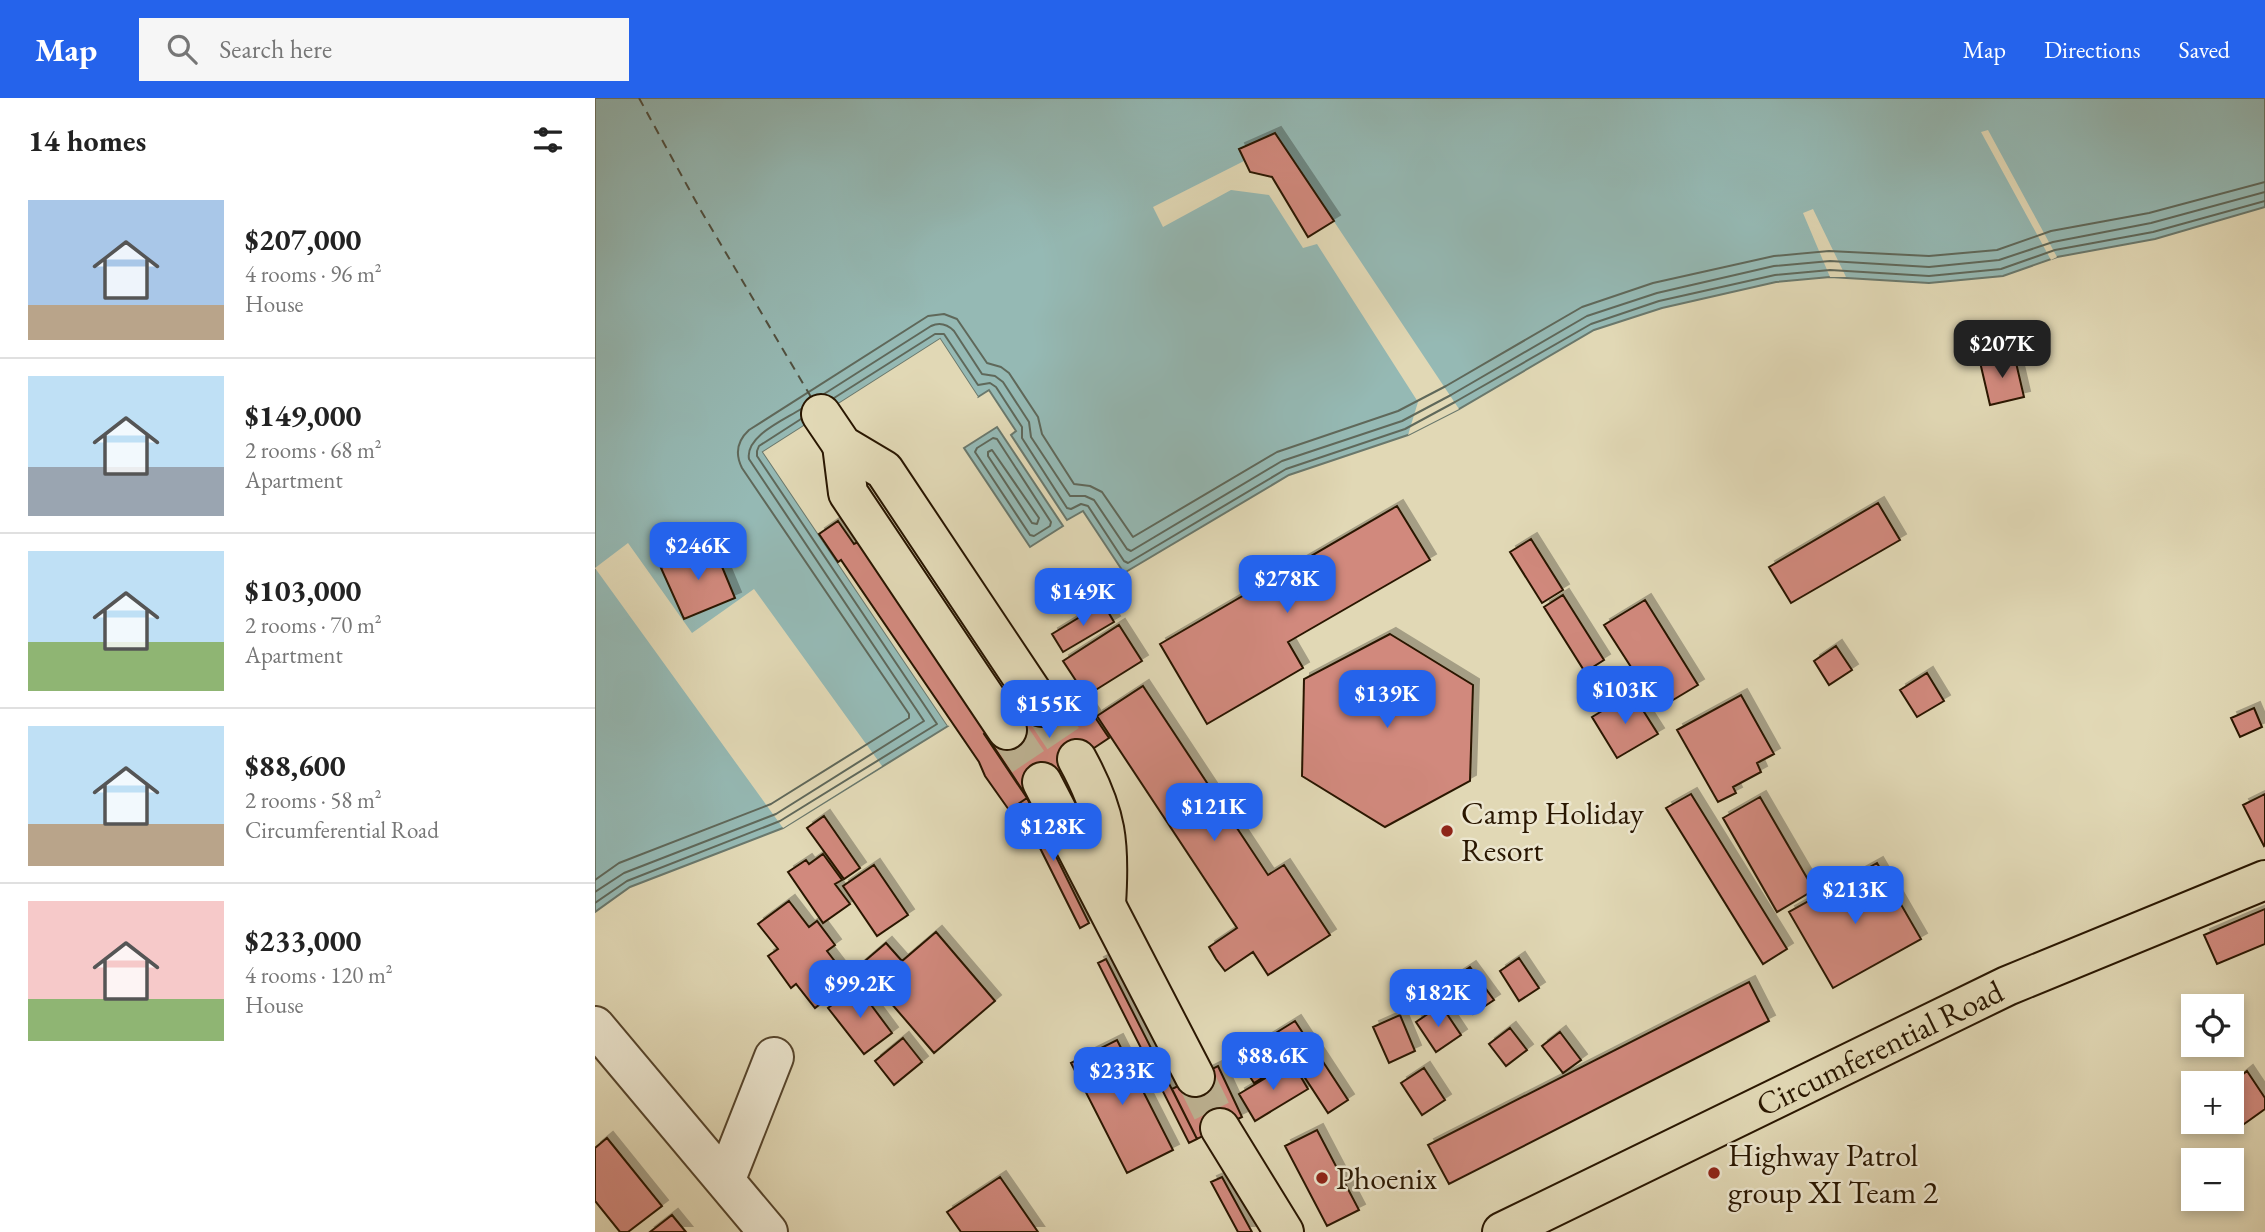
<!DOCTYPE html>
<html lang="en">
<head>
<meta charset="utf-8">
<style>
  body { margin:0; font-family:"EB Garamond",serif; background:#f6f6f6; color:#222; height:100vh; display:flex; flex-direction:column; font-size:26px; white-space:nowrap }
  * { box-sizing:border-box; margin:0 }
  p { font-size:23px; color:#767676 }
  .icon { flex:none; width:38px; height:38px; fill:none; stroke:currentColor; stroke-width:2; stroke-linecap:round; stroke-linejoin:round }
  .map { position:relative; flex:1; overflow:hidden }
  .sheet { display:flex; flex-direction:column; background:#fff; width:595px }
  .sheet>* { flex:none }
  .tools { position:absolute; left:1586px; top:896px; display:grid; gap:14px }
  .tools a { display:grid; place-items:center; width:63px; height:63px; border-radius:0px; background:#fff; box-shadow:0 4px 10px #0003; font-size:35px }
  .price { position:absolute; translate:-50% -60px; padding:0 16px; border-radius:14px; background:#2563eb; color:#fff; font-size:23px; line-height:46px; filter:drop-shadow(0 2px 4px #0008) }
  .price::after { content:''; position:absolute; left:50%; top:42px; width:21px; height:16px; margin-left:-10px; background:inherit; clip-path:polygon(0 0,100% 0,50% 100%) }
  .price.on { background:#222; color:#fff }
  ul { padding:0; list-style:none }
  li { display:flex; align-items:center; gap:21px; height:175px; padding:0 28px }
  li+li { border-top:2px solid #e0e0e0 }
  li span { display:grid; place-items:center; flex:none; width:196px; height:140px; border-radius:0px; color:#555 }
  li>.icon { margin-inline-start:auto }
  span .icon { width:84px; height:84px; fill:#fffc; stroke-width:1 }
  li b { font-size:30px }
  h2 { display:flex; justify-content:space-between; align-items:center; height:84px; padding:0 28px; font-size:30px }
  header { display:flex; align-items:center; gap:42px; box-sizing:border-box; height:98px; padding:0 35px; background:#2563eb; color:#fff }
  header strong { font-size:33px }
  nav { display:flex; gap:38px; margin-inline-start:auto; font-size:24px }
  .search { width:490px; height:63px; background:#f6f6f6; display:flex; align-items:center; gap:18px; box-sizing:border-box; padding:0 24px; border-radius:0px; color:#767676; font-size:26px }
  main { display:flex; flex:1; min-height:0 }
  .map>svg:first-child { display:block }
  .water { fill:#95b9b4; stroke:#6a786c; stroke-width:2 }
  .pier { fill:#e1d8b5 }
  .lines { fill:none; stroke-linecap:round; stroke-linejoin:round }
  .shore { stroke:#5f685a; stroke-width:2 }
  .ferry { stroke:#4f4f3f; stroke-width:2; stroke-dasharray:9 7; stroke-linecap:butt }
  .building { fill:#d1897d; stroke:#291600; stroke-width:2; filter:url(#shadow) }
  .major-tunnel { stroke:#bcb191; stroke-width:38; stroke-dasharray:38 19; stroke-linecap:butt }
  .minor-casing { stroke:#57462d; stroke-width:42 }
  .major-casing { stroke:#291600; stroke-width:42 }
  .minor { stroke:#ece6cf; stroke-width:38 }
  .major { stroke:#e1d8b5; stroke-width:38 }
  .poi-dot { fill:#8f2418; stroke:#ece6cf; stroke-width:2.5 }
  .labels { text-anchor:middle; stroke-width:5; stroke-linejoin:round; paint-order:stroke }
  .poi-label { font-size:32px; fill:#291600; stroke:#ece6cf; text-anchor:start }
  .street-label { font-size:32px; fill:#291600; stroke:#ece6cf }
</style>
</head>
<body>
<header>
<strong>Map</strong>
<div class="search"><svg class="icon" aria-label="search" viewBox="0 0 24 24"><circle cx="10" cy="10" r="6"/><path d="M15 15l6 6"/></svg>Search here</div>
<nav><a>Map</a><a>Directions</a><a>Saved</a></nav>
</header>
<main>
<section class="sheet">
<h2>14 homes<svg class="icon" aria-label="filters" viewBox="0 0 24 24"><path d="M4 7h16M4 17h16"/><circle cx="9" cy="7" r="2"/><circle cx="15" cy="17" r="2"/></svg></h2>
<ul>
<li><span style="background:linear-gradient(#a9c7e8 75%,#b9a48a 0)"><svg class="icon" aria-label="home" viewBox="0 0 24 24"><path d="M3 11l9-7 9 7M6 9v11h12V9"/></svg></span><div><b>$207,000</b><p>4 rooms · 96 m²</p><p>House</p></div></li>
<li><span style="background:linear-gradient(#bfe0f5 65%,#9aa5b1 0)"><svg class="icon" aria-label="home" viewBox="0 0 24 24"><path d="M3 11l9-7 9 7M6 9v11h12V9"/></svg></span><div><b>$149,000</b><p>2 rooms · 68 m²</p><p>Apartment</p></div></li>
<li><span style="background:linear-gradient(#bfe0f5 65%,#8fb573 0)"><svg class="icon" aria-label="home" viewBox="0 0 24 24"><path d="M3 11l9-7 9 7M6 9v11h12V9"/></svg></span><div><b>$103,000</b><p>2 rooms · 70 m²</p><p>Apartment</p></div></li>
<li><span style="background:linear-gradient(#bfe0f5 70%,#b9a48a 0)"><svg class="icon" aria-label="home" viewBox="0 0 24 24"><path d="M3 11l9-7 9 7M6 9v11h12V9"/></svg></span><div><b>$88,600</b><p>2 rooms · 58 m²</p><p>Circumferential Road</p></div></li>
<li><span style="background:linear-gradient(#f6c9c9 70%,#8fb573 0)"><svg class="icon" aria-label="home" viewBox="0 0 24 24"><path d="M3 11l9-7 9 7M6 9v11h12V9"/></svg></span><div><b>$233,000</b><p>4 rooms · 120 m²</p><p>House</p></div></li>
</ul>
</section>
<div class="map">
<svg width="1670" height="1134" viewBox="0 0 1670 1134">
  <defs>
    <filter id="shadow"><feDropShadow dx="6" dy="-6" stdDeviation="0" flood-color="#0004"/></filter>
  </defs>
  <rect width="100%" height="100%" fill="#e1d8b5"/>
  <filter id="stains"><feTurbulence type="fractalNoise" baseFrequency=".00286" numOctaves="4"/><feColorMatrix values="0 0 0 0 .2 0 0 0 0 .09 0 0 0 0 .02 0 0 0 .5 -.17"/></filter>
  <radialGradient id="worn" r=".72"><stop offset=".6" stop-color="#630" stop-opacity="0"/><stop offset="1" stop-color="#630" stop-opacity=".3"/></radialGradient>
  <path class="water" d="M0,0H1670V109L1560,141L1462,159L1408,178L1334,185L1235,179L1181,184L1067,210L999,232L864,311L813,337L694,377L529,475L488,413L472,422L416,337L421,333L394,292L383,299L345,241L168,354L353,628L188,730L35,789L0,814Z
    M402,329L468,428L435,449L369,350Z"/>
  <path class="pier" d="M1393,32L1462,159L1456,162L1386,34Z
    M680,35L864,311L813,337L823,304L722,146L708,150L674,97L636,92L568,129L558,109L649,63L644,51Z
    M1218,111L1251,179H1235L1208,115Z
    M345,241L383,299L380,301L344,246L173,355L356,626L353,628L168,354Z
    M33,445L97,535L159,491L287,668L188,730L0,470Z"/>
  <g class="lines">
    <path class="shore" d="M229,296L336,228C345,224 352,226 359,233L387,276L400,278L408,284L434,324L436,339L475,398H490L499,402L532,451L536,453L687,363L807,323L856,297L992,218L1062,195L1179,168L1235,163L1334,169L1404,162L1458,144L1556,125L1670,94
      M239,300L340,236H349L383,287L395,285L401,289L427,329V340L472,410L476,411L486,406L493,408L529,463L533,465L691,371L810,331L860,304L996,226L1064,203L1180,177L1235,172L1334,178L1406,171L1460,152L1558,134L1670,103
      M398,340L402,341L456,424L455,428L439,438L435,437L380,354L382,350Z
      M397,352L444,420L442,426L437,425L393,358V354Z
      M0,782L24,765L176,706L314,620V616L147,370C140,356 142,343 154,332L333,218L349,216L362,221L392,265L406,269L414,275L443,319L447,336L479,386L495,388L507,394L538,439L682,354L803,313L851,288L987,209L1058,185L1179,158L1234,153L1334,158L1402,152L1456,133L1554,115L1670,84
      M0,794L29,775L181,716L329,623L154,361C150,338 189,322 206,311
      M0,805L32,783L185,723L342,626L162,358V353L164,348L206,321"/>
    <path class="ferry" d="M44,0L105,111L216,299"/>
  </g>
  <path class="building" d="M680,35L739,123L713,139L677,79L655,74L644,51Z
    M1419,256L1429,299L1395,307L1385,264Z
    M1283,405L1305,442L1196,505L1174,469Z
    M802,408L835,462L693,544L708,570L612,626L565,546Z
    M243,423L259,446L263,444L392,633L389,636L432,700L414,712L390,678L384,664L246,462L243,464L224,436Z
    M936,441L968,492L947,505L915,454Z
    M118,447L140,500L89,521L66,470Z
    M968,497L1009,562L990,574L949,509Z
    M1050,502L1103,587L1063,611L1009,527Z
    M508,505L519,524L468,554L457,536Z
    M524,527L547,563L491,598L468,563Z
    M795,536L878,587L875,683L790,729L707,678L709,581Z
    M1241,548L1257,572L1234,587L1219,563Z
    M1332,575L1349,603L1322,619L1305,592Z
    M479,588L514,640L430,696L395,643Z
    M548,588L673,777L689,767L735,837L673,877L658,854L630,873L621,861L614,849L642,830L502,618Z
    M1037,595L1063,636L1022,660L997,619Z
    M1146,597L1179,656L1162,665L1166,674L1138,689L1141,695L1123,704L1082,632Z
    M1659,610L1667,629L1645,639L1636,620Z
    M1096,696L1192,851L1168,866L1071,710Z
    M1670,696V747L1669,748L1648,707Z
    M1165,699L1219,792L1182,814L1128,720Z
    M432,700L494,825L485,830L423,706Z
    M229,718L265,770L249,781L212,730Z
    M228,756L247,782L240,786L255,806L228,825L193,774L211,762L214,766Z
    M1282,765L1326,841L1238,890L1194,814Z
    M279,767L313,817L282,838L248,788Z
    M194,803L214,829L222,823L240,847L232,853L255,883L220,910L201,886L196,890L173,858L183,851L163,826Z
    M1670,811V846L1622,866L1609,837Z
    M341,834L400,903L339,955L264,868L291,845L307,863Z
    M924,860L944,890L924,903L905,873Z
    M511,861L602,1041L594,1045L503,865Z
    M875,869L899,902L878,916L854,883Z
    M1154,884L1174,923L854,1086L833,1047Z
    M262,888L297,935L269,956L233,910Z
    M846,907L866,937L841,954L821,924Z
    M805,917L820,953L794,965L778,929Z
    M700,923L717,949L659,985L642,959Z
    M915,930L932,952L911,968L894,946Z
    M965,934L986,962L968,975L947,948Z
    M308,940L327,964L299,987L280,963Z
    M522,942L578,1052L532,1075L476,965Z
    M719,950L753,1002L733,1015L699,963Z
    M697,964L713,991L660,1023L644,996Z
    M623,968L647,1019L602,1041L577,991Z
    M829,970L850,1002L827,1017L806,985Z
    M1652,973L1670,1000V1011L1638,1034L1630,1024H1636V986Z
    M722,1032L764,1112L732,1128L690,1048Z
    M12,1040L67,1108L33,1134H25L0,1103V1050Z
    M405,1079L443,1134H366L352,1114Z
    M627,1079L657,1134H643L616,1084Z
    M77,1117L91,1134H55Z"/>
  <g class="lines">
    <path class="major-tunnel" d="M447,609L482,661
      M412,632L447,684
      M600,979L625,1030"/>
    <g class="minor-casing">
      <path id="minor" d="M0,928L173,1134
        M131,1081L179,959"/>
    </g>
    <g class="major-casing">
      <g id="major">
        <path d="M226,316L247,347L289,372L447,609"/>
        <path d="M247,347L253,395L412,632"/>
        <path d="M482,661C512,716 515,745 511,806"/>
        <path d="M447,684L600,979"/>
        <path d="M625,1030L689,1134"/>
        <path id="s1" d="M907,1134L1412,888L1670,782"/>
      </g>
    </g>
    <use href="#minor" class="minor"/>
    <use href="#major" class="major"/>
  </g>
  <g class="poi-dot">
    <circle cx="852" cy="733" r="7"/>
    <circle cx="1119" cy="1075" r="7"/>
    <circle cx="727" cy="1080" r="7"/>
  </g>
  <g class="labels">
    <g class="poi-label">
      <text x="866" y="726">Camp Holiday<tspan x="866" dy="37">Resort</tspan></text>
      <text x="1133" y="1068">Highway Patrol<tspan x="1133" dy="37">group XI Team 2</tspan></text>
      <text x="741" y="1091">Phoenix</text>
    </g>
    <g class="street-label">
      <text dy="11" stroke="none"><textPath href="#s1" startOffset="420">Circumferential Road</textPath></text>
    </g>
  </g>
  <rect width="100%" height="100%" filter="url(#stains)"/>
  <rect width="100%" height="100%" fill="url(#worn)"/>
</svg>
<div class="tools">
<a><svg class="icon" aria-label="locate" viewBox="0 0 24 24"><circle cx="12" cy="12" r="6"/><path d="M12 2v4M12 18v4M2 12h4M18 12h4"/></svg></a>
<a>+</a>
<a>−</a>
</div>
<b class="price on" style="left:1407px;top:282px">$207K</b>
<b class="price" style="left:103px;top:484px">$246K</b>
<b class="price" style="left:692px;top:517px">$278K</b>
<b class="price" style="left:488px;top:530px">$149K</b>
<b class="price" style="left:1030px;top:628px">$103K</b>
<b class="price" style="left:792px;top:632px">$139K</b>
<b class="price" style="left:454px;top:642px">$155K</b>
<b class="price" style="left:619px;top:745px">$121K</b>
<b class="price" style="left:458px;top:765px">$128K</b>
<b class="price" style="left:1260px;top:828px">$213K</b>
<b class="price" style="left:265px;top:922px">$99.2K</b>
<b class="price" style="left:843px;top:931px">$182K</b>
<b class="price" style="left:678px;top:994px">$88.6K</b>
<b class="price" style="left:527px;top:1009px">$233K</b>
</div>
</main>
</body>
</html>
